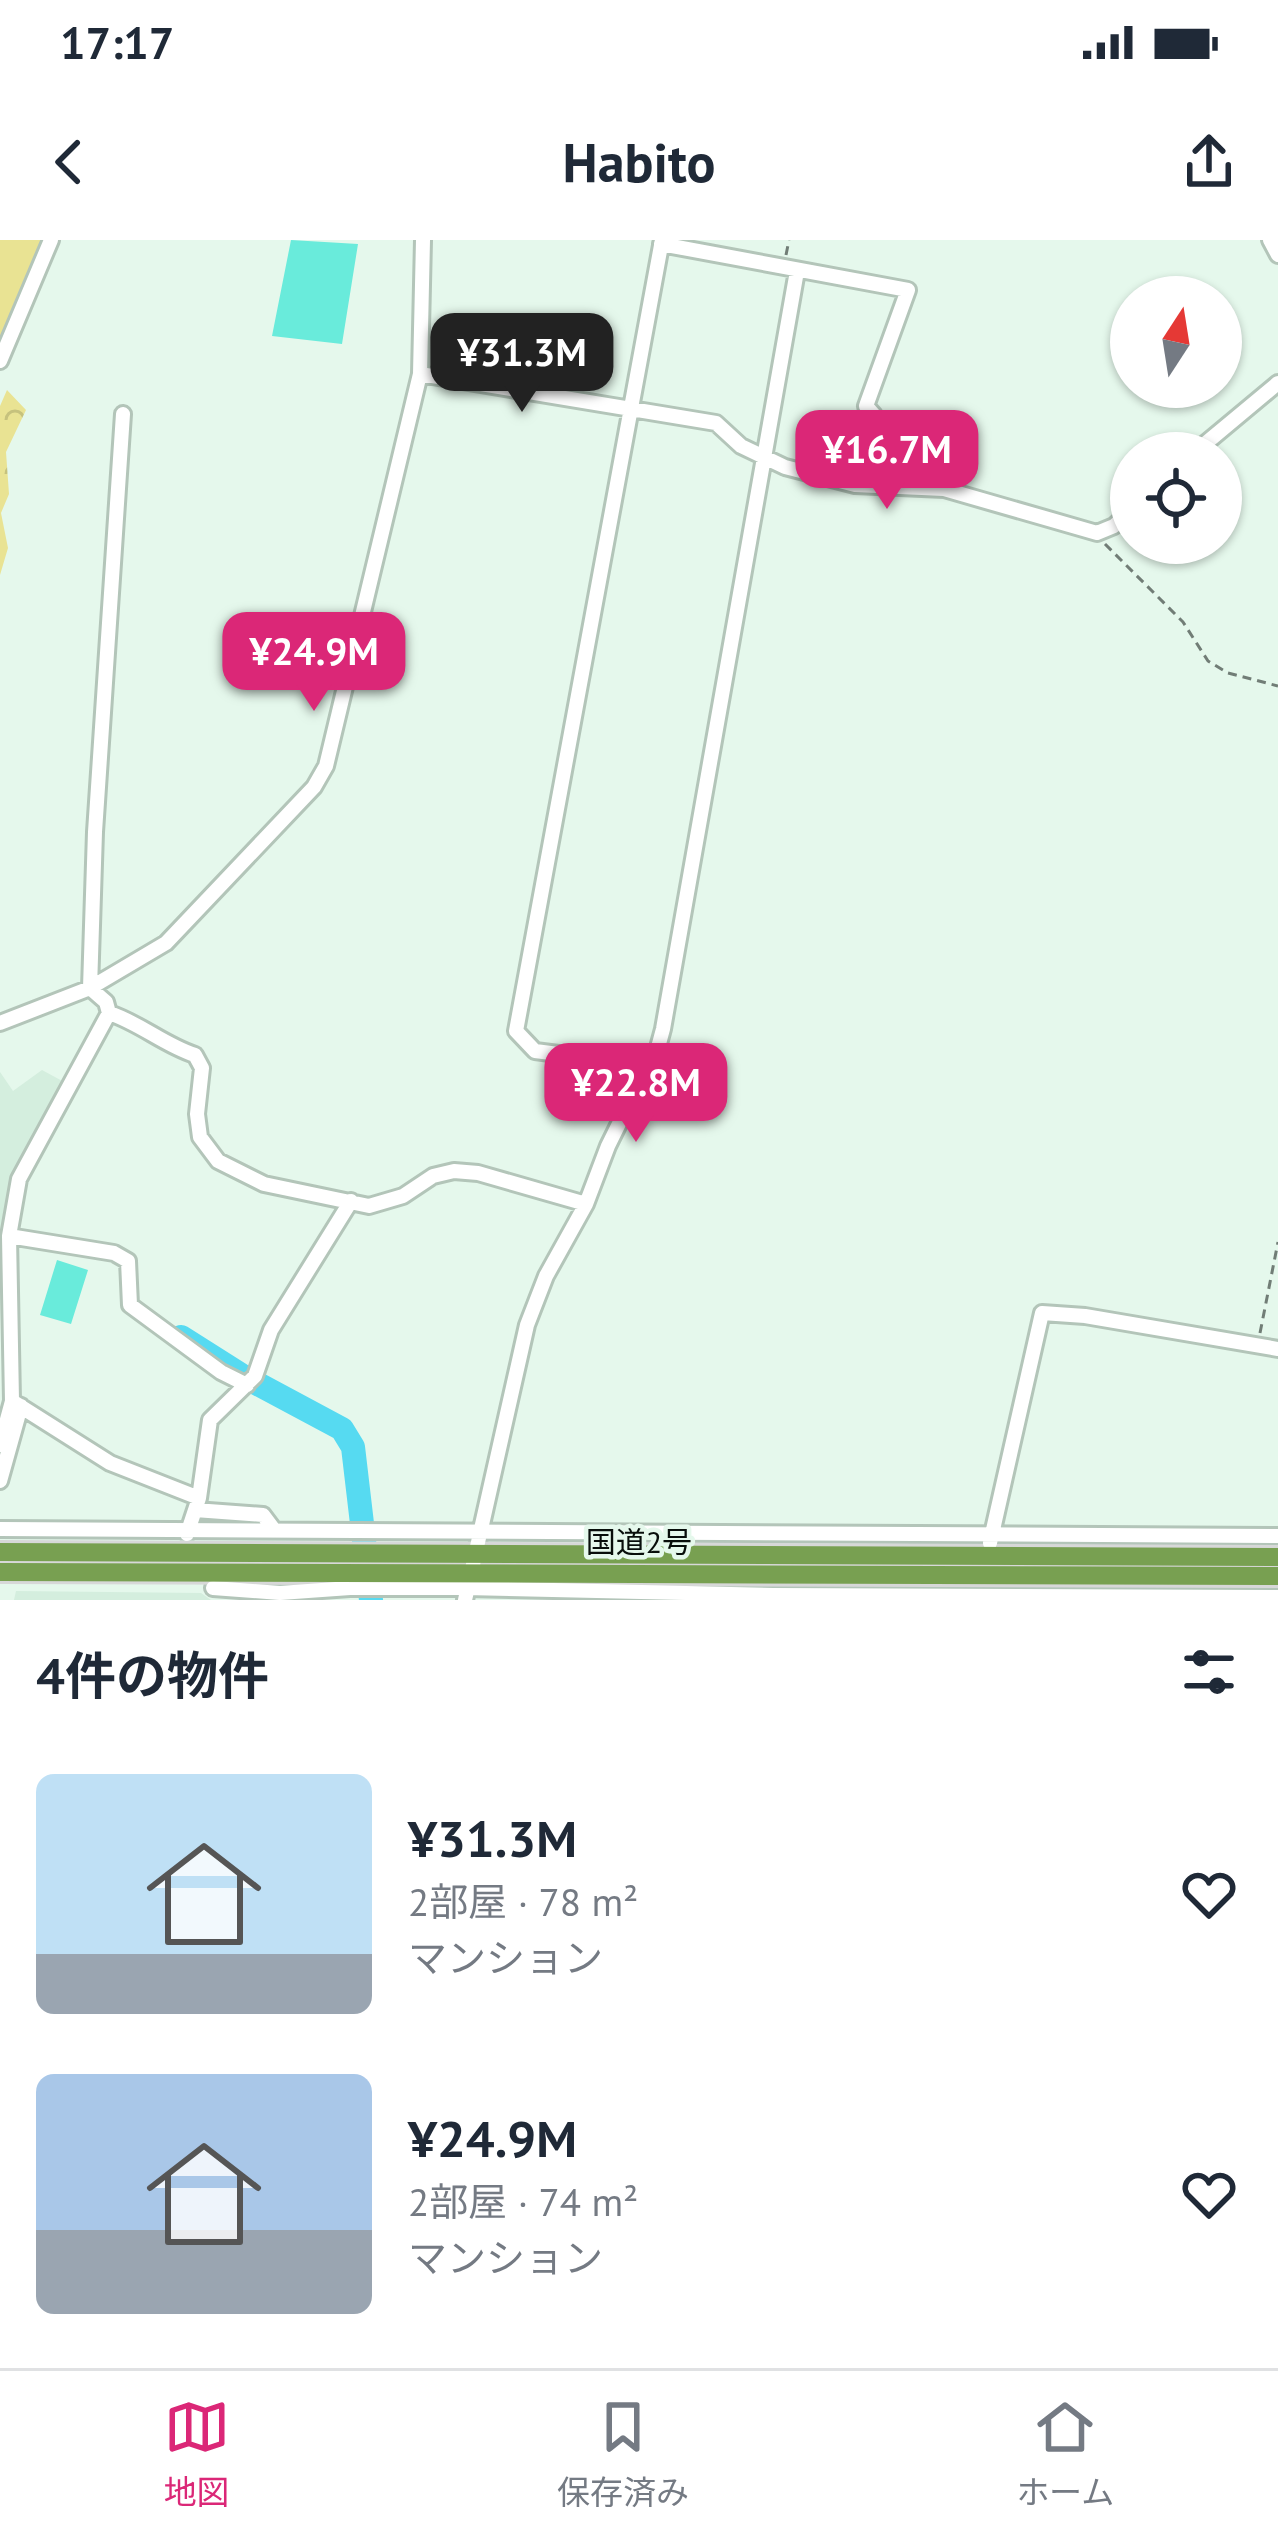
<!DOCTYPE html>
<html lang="ja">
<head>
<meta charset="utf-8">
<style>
  body { margin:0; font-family:"PT Sans","Noto Sans JP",sans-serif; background:#f2f2f3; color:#1f2937; height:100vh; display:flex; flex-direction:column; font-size:45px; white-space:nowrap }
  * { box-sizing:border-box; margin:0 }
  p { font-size:39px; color:#747a83 }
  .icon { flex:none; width:66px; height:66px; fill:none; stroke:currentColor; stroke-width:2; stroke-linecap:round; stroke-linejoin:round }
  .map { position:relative; height:1360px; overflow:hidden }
  .sheet { display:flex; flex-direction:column; background:#fff; flex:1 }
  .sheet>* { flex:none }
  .needle { width:78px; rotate:12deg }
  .fabs { position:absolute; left:1110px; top:36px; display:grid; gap:24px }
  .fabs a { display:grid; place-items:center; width:132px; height:132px; border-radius:50%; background:#fff; box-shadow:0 3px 9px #0004; font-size:60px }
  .price { position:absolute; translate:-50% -102px; padding:0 27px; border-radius:24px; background:#db2777; color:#fff; font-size:39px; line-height:78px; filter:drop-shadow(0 3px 6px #0008) }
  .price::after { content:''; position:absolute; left:50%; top:72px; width:36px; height:27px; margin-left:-18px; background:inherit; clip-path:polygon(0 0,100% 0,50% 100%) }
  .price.selected { background:#222; color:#fff }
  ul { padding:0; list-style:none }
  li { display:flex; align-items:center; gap:36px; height:300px; padding:0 36px }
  li span { display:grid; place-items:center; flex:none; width:336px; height:240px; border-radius:18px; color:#555 }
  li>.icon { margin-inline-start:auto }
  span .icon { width:144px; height:144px; fill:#fffc; stroke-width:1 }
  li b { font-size:51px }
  h2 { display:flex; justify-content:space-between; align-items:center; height:144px; padding:0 36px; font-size:51px }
  .status { display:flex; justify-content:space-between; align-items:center; height:84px; padding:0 60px; background:#fff; direction:ltr }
  .status svg { height:33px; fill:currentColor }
  header { display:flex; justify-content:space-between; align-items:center; height:156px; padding:0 36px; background:#fff; font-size:54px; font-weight:700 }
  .tabs { display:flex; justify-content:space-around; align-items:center; height:168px; border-top:3px solid #e0e1e3; background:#fff; font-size:33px; color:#747a83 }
  .tabs a { display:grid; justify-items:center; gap:6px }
  .tabs .selected { color:#db2777 }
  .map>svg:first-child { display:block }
  .built { fill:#d4eede }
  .forest { fill:url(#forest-crowns) }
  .green { fill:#e9e393 }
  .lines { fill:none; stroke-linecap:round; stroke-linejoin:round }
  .river { stroke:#56daf1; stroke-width:24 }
  .building { fill:#69ebdb }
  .minor-casing { stroke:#b3c5b9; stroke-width:20 }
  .highway-casing { stroke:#d7d8d8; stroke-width:24 }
  .path { stroke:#717d76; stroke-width:3; stroke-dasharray:9 6; stroke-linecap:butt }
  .minor { stroke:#fff; stroke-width:14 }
  .highway { stroke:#78a051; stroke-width:18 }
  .labels { text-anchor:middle; stroke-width:9; stroke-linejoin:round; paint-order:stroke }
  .street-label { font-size:30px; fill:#080e0b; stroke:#e5f8ec }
</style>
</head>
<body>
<div class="status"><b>17:17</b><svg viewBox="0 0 49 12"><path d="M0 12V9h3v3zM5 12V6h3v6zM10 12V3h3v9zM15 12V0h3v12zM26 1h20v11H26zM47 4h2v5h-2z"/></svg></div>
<header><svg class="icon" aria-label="back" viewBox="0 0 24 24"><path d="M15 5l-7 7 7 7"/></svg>Habito<svg class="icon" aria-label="share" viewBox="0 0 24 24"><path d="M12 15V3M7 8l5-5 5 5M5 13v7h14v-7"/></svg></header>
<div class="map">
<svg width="1278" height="1360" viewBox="0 0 1278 1360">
  <defs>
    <pattern id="forest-crowns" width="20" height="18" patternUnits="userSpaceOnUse" patternTransform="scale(3)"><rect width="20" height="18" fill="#e9e393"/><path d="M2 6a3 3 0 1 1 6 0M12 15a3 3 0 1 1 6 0" fill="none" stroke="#c6c27d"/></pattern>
  </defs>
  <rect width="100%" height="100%" fill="#e5f8ec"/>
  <path class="built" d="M42,830L66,843L12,939L3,999L0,1081V832L13,851Z
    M16,1351L201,1353L211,1360H14Z"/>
  <path class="forest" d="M7,150L26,170L6,212L9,254L1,273L8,308L0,335V166Z"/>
  <path class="green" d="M0,0H41L0,98Z"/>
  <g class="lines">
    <path class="river" d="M181,1097L241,1135L342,1189L353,1207L371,1360"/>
  </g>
  <path class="building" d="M291,0L358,4L342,104L272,96Z
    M57,1020L88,1030L71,1084L40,1075Z"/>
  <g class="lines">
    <g class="minor-casing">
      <path id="minor" d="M1270,0L1278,15
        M661,4L908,50L866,166L874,175L855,245
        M0,121L51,0
        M420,134L716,183L741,206L785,227L855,245L944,249L1097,293L1114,286L1131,270
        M123,174L95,592L90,748L106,762L109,773C140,783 164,805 195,815L202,828L197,874L200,897L218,921L264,944L369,966L403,956L433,936L454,931L478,933L586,964
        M1194,213L1278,143
        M0,783L90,748L166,703L314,547L326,526L420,134L423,0
        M653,826L535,811L516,791L662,0
        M9,996L114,1013L128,1021L130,1065L221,1132L247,1145
        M12,1161L110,1223L199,1258
        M0,1205L12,1161L9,996L19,939L109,773
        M0,1241L21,1166
        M195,1270L263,1275L272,1287
        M0,1289L1278,1296
        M187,1294L199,1258L210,1180L255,1136L271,1090L351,961
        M990,1303L1042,1073L1085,1076L1278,1109
        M213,1348L280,1353L350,1348H466L773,1355L1278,1357
        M465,1360L527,1085L546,1036L586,964L608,906L640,841L653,826L663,789L797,31"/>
    </g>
    <g class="highway-casing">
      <path id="highway" d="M0,1312L1278,1317
        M0,1332L1278,1336"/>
    </g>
    <path class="path" d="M786,15L789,0
      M1105,304L1183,382L1208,421L1228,433L1278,446
      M1260,1093L1278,1002"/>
    <use href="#minor" class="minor"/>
    <use href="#highway" class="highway"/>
  </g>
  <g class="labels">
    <g class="street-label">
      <text x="639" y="1313">国道2号</text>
    </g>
  </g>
</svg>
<div class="fabs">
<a><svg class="needle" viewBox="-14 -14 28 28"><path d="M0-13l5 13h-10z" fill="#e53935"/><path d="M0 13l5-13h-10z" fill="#747a83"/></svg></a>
<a><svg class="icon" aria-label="locate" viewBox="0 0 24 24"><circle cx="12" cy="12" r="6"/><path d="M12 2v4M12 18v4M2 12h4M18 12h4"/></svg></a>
</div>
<b class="price selected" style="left:522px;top:175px">¥31.3M</b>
<b class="price" style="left:887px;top:272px">¥16.7M</b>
<b class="price" style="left:314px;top:474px">¥24.9M</b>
<b class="price" style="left:636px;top:905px">¥22.8M</b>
</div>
<section class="sheet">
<h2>4件の物件<svg class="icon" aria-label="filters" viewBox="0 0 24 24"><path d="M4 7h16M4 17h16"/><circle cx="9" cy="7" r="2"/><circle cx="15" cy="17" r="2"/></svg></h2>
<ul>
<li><span style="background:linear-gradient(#bfe0f5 75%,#9aa5b1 0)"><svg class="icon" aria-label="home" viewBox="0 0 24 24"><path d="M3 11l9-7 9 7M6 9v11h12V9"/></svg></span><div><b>¥31.3M</b><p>2部屋 · 78 m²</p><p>マンション</p></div><svg class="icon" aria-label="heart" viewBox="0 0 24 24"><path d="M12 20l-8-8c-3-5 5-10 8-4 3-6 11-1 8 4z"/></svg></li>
<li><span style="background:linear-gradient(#a9c7e8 65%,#9aa5b1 0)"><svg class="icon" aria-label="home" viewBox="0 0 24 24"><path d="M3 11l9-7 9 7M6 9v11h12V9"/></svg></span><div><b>¥24.9M</b><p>2部屋 · 74 m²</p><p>マンション</p></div><svg class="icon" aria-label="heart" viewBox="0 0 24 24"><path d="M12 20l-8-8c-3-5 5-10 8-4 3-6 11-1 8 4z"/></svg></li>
</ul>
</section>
<nav class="tabs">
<a class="selected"><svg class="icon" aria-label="map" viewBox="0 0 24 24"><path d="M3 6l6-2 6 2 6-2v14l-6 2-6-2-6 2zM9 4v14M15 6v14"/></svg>地図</a>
<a><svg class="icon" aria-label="saved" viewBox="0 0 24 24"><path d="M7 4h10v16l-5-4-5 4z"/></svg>保存済み</a>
<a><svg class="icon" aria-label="home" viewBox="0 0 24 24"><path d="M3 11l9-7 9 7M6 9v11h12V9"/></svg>ホーム</a>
</nav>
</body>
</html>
